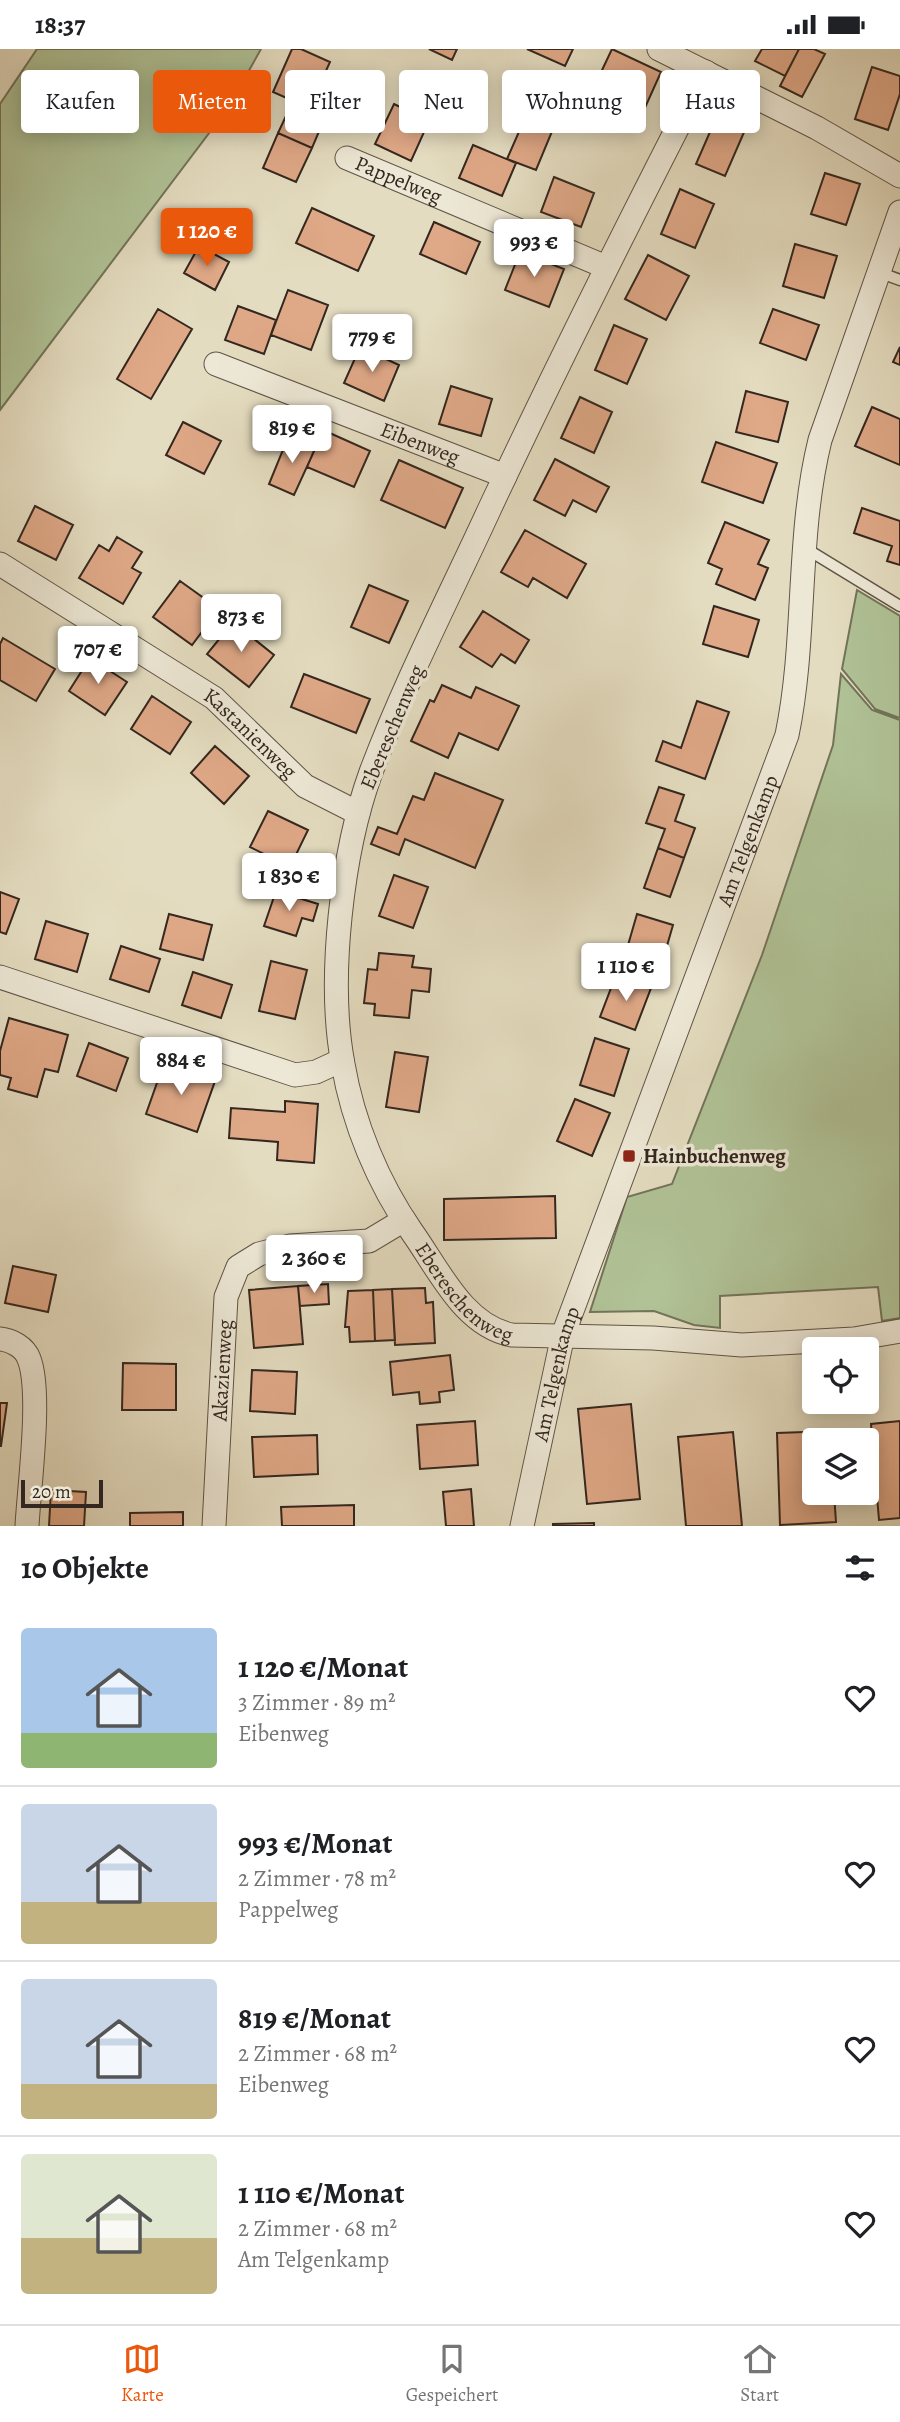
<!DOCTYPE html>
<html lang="de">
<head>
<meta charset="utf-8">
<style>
  body { margin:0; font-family:Alegreya,serif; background:#f6f6f6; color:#202124; height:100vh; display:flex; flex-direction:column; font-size:26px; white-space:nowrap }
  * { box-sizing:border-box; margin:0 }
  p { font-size:23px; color:#757577 }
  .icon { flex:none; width:38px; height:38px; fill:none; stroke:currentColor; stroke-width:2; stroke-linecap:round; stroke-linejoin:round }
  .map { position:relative; height:1477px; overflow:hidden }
  .side { display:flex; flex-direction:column; background:#fff; flex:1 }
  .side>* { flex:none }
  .top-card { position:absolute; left:21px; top:21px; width:859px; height:63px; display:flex; gap:14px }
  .buttons { position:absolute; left:802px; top:1288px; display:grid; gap:14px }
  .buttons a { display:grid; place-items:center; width:77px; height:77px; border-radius:7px; background:#fff; box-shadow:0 4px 18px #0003; font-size:35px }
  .scale { position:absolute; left:21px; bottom:18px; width:82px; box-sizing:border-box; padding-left:7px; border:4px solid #34271f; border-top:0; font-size:19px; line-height:24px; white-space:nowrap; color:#34271f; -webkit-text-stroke:5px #ede8d6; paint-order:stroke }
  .price { position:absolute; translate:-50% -60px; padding:0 16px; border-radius:7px; background:#fff; color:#222; font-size:23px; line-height:46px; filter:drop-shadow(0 2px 4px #0008) }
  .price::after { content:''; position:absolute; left:50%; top:42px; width:21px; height:16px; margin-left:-10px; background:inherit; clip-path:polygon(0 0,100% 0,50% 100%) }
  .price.current { background:#ea580c; color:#fff }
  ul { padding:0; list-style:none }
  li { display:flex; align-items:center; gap:21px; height:175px; padding:0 21px }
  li+li { border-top:2px solid #e0e0e0 }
  li span { display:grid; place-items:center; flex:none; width:196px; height:140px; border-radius:7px; color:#555 }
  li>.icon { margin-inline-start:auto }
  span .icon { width:84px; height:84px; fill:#fffc; stroke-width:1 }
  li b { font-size:30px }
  h2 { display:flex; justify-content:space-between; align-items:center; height:84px; padding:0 21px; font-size:30px }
  .pill { padding:0 24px; border-radius:7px; background:#fff; box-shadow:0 4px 18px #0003; font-size:24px; line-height:63px }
  .pill.current { background:#ea580c; color:#fff }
  .status { display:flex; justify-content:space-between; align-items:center; height:49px; padding:0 35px; background:#fff; direction:ltr }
  .status svg { height:19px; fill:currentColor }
  .tabs { display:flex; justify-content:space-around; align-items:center; height:98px; border-top:2px solid #e0e0e0; background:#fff; font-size:19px; color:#757577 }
  .tabs a { display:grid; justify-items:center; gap:4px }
  .tabs .current { color:#ea580c }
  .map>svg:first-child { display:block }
  .green { fill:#b0c296; stroke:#72745a; stroke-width:2 }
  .building { fill:#dfa887; stroke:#34271f; stroke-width:2 }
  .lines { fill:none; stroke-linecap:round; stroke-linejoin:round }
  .service-casing { stroke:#605447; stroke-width:13 }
  .minor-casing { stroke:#605447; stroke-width:25 }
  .service { stroke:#ede8d6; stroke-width:10 }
  .minor { stroke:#ede8d6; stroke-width:23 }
  .poi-dot { fill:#8f2418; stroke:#ede8d6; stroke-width:2.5 }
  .labels { text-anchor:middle; stroke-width:7; stroke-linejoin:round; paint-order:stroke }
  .street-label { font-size:21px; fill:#34271f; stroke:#ede8d6 }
  .poi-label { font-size:21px; font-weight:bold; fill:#34271f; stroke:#ede8d6; text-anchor:start }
</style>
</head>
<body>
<div class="status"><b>18:37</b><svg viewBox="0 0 49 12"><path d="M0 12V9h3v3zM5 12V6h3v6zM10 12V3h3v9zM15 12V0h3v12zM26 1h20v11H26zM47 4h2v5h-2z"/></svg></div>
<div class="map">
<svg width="900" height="1477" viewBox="0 0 900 1477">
  <rect width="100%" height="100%" fill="#e4dcc0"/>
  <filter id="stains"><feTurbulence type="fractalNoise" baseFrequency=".00286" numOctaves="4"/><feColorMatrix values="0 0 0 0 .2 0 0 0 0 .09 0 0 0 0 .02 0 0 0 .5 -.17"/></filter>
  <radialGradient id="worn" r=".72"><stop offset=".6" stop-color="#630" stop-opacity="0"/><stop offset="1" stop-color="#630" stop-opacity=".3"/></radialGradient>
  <path class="green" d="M37,0H261L228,59L0,361V55Z
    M857,541L900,567V669L875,660L842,620Z
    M841,625L872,661L900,671V1269L882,1272L878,1238L720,1247V1279L694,1276L654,1262L590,1263L627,1148L672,1135L762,906L833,696Z"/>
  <path class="building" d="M292,0H301L330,13L309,59L273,43Z
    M429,0H457L452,11Z
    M527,0H573L565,17Z
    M612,0L661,23L644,61L594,38Z
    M762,0H799L785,27L755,12Z
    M799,0H814L825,5L802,48L780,37Z
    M872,18L900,27V45L888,81L855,70Z
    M293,52L326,66L312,99L278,84Z
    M394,55L429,72L411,112L375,95Z
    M525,69L553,80L536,121L507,110Z
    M716,69L745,81L725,127L696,115Z
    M278,84L312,99L296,133L263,119Z
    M473,96L516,114L502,147L459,129Z
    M825,124L860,135L846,176L811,165Z
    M554,128L594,144L581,178L541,163Z
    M680,140L714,155L695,199L661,185Z
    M312,159L374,187L358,222L296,194Z
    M434,173L480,193L466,225L420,205Z
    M795,195L837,207L824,249L783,237Z
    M199,197L229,213L215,241L184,224Z
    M520,203L564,220L549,258L505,241Z
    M648,206L689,227L666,271L625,250Z
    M288,241L328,256L311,301L271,286Z
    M238,257L276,271L264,305L225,291Z
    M158,260L192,280L151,350L117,330Z
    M773,260L819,276L806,311L760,294Z
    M614,276L647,290L627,335L595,321Z
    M360,298L399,316L384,352L344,334Z
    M900,298V316L893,313Z
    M451,337L492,350L481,387L439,375Z
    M746,342L788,353L778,393L736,383Z
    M580,348L612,363L594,404L561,389Z
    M872,358L900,370V416L855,397Z
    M183,373L221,392L204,425L166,406Z
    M323,381L370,402L354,438L307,418Z
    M289,386L316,398L294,446L269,435Z
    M716,393L777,414L763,454L702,433Z
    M555,410L609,438L596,463L573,451L565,467L534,451Z
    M399,411L463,439L445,479L381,451Z
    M35,457L73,476L56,511L18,492Z
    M862,459L900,472V516L887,512L892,497L854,484Z
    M725,473L769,491L758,515L768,519L755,551L716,535L722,520L708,514Z
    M525,481L586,515L567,549L533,529L528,538L501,523Z
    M117,488L142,503L132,519L141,524L123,555L79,529L99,496L109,502Z
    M180,532L219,560L192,596L153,568Z
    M369,536L408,552L389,594L351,578Z
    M714,557L759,571L748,608L703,595Z
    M483,562L529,591L515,614L501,605L492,618L460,598Z
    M233,573L274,606L249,638L207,605Z
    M3,589L55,620L36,652L0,631V595Z
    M90,609L127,633L105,666L69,642Z
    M304,625L370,650L356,684L291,658Z
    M442,636L471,649L476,638L519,657L498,701L459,684L448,709L411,692L430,651L434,653Z
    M152,647L191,673L170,705L131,680Z
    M697,652L729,663L705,730L656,712L663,692L681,699Z
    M215,697L249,727L224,755L191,724Z
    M435,724L503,751L475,819L405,790L399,806L371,795L378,778L397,785L413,747L424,751Z
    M659,738L684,746L675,772L695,779L684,809L658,799L665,780L646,774Z
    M268,762L308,781L290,818L250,798Z
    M658,799L684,809L670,848L644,839Z
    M394,826L428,838L413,879L379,867Z
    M276,842L318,855L313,872L302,869L296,887L264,877Z
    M0,843L19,850L6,885L0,883Z
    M169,865L212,876L203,911L160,900Z
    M637,865L673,876L660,921L624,910Z
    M46,872L88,885L77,923L35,910Z
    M121,897L160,910L149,943L110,930Z
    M379,904L414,907L412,918L431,920L429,943L412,941L409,969L374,966L375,955L364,954L368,920L377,921Z
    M271,912L307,921L295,970L259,962Z
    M193,923L232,936L221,969L182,956Z
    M616,926L651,939L635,981L600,968Z
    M9,969L68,986L58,1023L45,1020L37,1048L8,1040L11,1029L0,1026V1002Z
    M595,989L629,1000L614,1047L580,1036Z
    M89,994L128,1009L116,1042L77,1027Z
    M395,1003L428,1008L419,1063L386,1058Z
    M164,1014L215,1032L197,1083L146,1065Z
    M575,1050L610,1064L592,1107L557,1092Z
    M285,1052L318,1055L314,1114L277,1111L278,1093L229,1089L231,1059L285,1063Z
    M555,1147L556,1189L444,1191V1150Z
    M13,1217L56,1226L48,1263L5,1254Z
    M328,1235L329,1255L300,1257L298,1237Z
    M298,1237L303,1295L254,1299L249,1241Z
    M425,1239L426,1254L433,1253L435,1294L395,1296L392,1240Z
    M392,1240L395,1291L375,1292L373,1241Z
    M373,1241L375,1292L350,1293L349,1278H345L348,1242Z
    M450,1306L454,1341L439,1343L440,1353L420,1355L419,1343L393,1346L390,1313Z
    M123,1314L176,1315V1361H122Z
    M252,1321L297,1323L295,1365L250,1362Z
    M0,1354H7L1,1397H0Z
    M631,1355L640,1450L587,1455L578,1360Z
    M475,1372L478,1416L420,1420L417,1376Z
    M900,1372V1469L879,1471L871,1375Z
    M832,1382L833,1391H814V1444H834L836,1473L780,1476L777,1384Z
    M733,1383L742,1477H686L678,1388Z
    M317,1386L318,1425L254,1428L252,1388Z
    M471,1440L474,1477H446L443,1443Z
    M51,1441L86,1443L84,1477H49Z
    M354,1456V1477H282L281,1458Z
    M183,1463V1477H130V1464Z
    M594,1474V1477H553V1475Z"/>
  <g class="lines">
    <g class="service-casing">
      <path id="service" d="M881,224L900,231
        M805,499L900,557"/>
    </g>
    <g class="minor-casing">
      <g id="minor">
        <path d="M659,0L817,79L900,127"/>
        <path id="s1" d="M706,23C632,167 559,312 490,459C450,546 405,633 371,723C342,803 327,930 343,1015C353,1074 378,1134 412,1183C439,1221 464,1277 512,1286L653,1289L742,1296L854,1290L900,1282"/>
        <path id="s2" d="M347,109L606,218"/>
        <path id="s3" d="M216,315L505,427"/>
        <path id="s4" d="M0,515L214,649L305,737L358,764"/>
        <path d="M0,928L295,1026L316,1023L342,1011"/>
        <path d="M0,1290C11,1291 25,1298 29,1310C42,1343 29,1438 27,1477"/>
        <path id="s5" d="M214,1477L226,1248L238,1218L259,1205L290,1197L369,1192L404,1171"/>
        <path id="s6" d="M522,1477L563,1286L787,686C807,589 796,488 820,391L900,163"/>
      </g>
    </g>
    <use href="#service" class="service"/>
    <use href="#minor" class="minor"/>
  </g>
  <rect class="poi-dot" x="622" y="1100" width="14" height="14" rx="3.5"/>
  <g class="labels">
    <g class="street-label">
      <text dy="7" stroke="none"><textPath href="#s2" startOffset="56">Pappelweg</textPath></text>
      <text dy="7" stroke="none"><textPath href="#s3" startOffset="219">Eibenweg</textPath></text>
      <text transform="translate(392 678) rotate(-67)" y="7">Ebereschenweg</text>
      <text dy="7" stroke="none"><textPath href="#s4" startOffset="303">Kastanienweg</textPath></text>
      <text dy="7" stroke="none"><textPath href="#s6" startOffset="723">Am Telgenkamp</textPath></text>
      <text dy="7" stroke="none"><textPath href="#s1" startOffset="1337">Ebereschenweg</textPath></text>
      <text dy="7" stroke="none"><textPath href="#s5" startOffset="156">Akazienweg</textPath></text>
      <text dy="7" stroke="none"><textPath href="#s6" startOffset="156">Am Telgenkamp</textPath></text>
    </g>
    <g class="poi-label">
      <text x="643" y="1114">Hainbuchenweg</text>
    </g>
  </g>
  <rect width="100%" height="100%" filter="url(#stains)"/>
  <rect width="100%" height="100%" fill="url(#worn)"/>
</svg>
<div class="buttons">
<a><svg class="icon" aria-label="locate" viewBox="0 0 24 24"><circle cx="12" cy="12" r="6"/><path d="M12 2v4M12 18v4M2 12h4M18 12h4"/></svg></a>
<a><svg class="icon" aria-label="layers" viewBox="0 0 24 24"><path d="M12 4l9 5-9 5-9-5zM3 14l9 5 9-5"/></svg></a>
</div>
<div class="scale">20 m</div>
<b class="price current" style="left:207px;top:219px">1 120 €</b>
<b class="price" style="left:534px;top:230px">993 €</b>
<b class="price" style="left:372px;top:325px">779 €</b>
<b class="price" style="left:292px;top:416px">819 €</b>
<b class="price" style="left:241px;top:605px">873 €</b>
<b class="price" style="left:98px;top:637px">707 €</b>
<b class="price" style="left:289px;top:864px">1 830 €</b>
<b class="price" style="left:626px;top:954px">1 110 €</b>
<b class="price" style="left:181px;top:1048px">884 €</b>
<b class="price" style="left:314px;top:1246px">2 360 €</b>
<div class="top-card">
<a class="pill">Kaufen</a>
<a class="pill current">Mieten</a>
<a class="pill">Filter</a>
<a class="pill">Neu</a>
<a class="pill">Wohnung</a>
<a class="pill">Haus</a>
</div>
</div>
<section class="side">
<h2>10 Objekte<svg class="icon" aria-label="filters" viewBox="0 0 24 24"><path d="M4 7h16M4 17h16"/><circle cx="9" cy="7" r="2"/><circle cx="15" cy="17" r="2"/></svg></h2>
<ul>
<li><span style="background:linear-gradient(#a9c7e8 75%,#8fb573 0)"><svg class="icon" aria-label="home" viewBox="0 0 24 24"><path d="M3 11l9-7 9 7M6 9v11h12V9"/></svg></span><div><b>1 120 €/Monat</b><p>3 Zimmer · 89 m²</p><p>Eibenweg</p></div><svg class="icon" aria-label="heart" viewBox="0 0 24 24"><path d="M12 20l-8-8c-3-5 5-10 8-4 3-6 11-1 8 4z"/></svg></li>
<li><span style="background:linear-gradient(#c9d6e8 70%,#c2b280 0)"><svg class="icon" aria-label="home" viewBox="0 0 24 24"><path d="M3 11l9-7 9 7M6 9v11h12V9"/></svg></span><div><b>993 €/Monat</b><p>2 Zimmer · 78 m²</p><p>Pappelweg</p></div><svg class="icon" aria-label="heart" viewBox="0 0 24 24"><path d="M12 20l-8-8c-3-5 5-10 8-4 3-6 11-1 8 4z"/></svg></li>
<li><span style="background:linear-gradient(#c9d6e8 75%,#c2b280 0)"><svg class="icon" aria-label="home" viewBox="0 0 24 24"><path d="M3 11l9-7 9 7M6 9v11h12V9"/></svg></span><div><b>819 €/Monat</b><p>2 Zimmer · 68 m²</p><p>Eibenweg</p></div><svg class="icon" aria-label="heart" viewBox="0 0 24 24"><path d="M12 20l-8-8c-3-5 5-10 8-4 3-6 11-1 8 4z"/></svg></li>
<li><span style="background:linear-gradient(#dfe7d0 60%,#c2b280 0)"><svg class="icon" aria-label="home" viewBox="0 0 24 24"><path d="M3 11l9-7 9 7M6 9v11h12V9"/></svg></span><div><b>1 110 €/Monat</b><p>2 Zimmer · 68 m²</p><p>Am Telgenkamp</p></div><svg class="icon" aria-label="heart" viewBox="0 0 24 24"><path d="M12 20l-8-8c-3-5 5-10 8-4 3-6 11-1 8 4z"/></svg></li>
</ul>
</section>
<nav class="tabs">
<a class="current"><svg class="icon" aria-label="map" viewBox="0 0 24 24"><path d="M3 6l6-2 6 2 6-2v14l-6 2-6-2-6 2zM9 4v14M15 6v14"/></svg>Karte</a>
<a><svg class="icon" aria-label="saved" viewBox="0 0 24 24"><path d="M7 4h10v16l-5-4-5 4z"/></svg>Gespeichert</a>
<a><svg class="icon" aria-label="home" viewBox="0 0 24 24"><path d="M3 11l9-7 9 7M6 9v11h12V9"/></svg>Start</a>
</nav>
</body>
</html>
